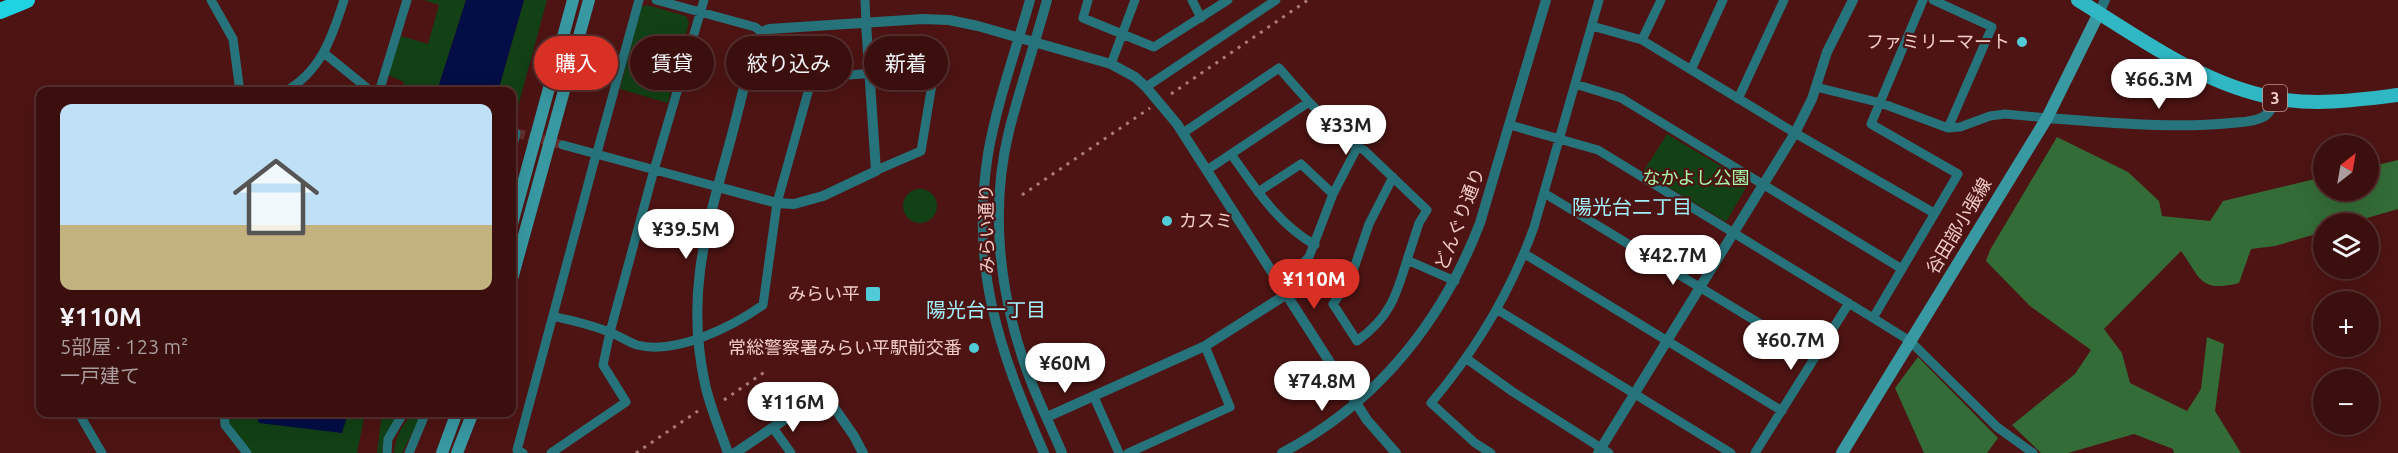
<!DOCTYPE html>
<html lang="ja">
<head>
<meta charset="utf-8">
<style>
  body { margin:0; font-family:Ubuntu,"Noto Sans JP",sans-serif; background:#451d1c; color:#f1f3f6; height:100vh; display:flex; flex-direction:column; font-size:22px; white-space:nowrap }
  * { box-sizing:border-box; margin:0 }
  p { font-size:20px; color:#ab9c9e }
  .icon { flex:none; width:33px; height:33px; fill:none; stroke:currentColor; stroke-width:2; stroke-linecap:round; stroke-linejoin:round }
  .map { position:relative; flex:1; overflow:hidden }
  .panel { position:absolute; left:36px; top:87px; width:480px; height:330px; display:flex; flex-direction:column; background:#3a0f0e; border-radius:12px; box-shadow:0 6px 24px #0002,0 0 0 2px #542f2e }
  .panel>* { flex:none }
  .guide { position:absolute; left:534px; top:36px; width:570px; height:54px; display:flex; gap:12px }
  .needle { width:39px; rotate:31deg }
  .tools { position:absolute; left:2313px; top:135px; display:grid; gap:12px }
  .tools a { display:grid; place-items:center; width:66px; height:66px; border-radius:50%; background:#3a0f0e; box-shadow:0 6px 24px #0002,0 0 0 2px #542f2e; font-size:30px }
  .price { position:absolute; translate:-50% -51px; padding:0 14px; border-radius:21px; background:#fff; color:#222; font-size:20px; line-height:39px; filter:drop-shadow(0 2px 3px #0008) }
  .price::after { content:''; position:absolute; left:50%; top:36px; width:18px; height:14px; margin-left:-9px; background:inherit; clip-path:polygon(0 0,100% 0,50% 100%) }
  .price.active { background:#d93025; color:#fff }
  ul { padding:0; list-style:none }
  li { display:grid; align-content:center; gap:12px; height:318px; padding:0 24px }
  li span { display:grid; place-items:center; height:186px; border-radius:12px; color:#555 }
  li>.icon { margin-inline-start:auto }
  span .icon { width:108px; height:108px; fill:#fffc; stroke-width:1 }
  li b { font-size:26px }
  .chip { padding:0 21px; border-radius:27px; background:#3a0f0e; box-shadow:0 6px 24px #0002,0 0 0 2px #542f2e; font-size:21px; line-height:54px }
  .chip.active { background:#d93025; color:#fff }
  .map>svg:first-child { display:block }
  .green { fill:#124116 }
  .forest { fill:#336c36 }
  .water { fill:#020e45 }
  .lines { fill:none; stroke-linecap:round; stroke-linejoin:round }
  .minor-tunnel { stroke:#66302e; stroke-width:9; stroke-dasharray:9 4.5; stroke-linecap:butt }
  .minor { stroke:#27737b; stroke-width:9 }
  .tertiary { stroke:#27737b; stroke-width:10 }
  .secondary { stroke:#3899a3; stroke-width:12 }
  .primary { stroke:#30b7c4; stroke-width:14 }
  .motorway { stroke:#1fd3e3; stroke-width:16 }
  .rail { stroke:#aa7c7a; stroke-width:3; stroke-dasharray:3 6; stroke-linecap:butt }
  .minor-bridge { stroke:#27737b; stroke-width:9 }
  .poi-dot { fill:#52cbd8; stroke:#4d1413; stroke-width:2 }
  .labels { text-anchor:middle; stroke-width:4.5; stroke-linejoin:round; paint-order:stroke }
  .shield { fill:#4d1413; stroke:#c09592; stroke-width:1.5 }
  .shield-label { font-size:16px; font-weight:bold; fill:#f1ccc8 }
  .poi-label { font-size:18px; fill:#f1ccc8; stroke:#4d1413; text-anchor:end }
  .park-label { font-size:18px; fill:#a7f9a9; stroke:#4d1413 }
  .street-label { font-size:18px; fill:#f1ccc8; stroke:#4d1413 }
  .neighbourhood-label { font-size:20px; fill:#a1f2fb; stroke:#4d1413 }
</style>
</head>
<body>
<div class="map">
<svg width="2398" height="453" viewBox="0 0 2398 453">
  <rect width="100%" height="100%" fill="#4d1413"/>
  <path class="green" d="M424,0H466L437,91H401L404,82L388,75L401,36L428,44L439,5Z
    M524,0H547L517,110L512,109V92L498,91Z
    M647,5L686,16L689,22L668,103L620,89L641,7Z
    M1667,134L1749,183L1726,222L1643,172Z
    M903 206a17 17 0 1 1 34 0a17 17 0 1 1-34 0Z
    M226,413H261L257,417L341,433L348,413H365L357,453H249L226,423Z
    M382,413H399L384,439L382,453H377Z
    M414,413L422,414L402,453H394C395,437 403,423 414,413Z"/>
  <path class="forest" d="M2057,137L2128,172L2159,201L2162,216L2210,221L2223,201L2323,177L2324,190H2368L2369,167L2398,160V209L2350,223L2324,224L2323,232L2275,246L2251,249L2239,283C2199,293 2201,278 2181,251L2104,329L2122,353L2130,383L2187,411L2201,389L2207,337L2224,344L2215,411L2241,453H2174L2173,449L2134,434L2068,453H2041L2012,425L2075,374L2091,350L2030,306L1986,261L1990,250Z
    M1918,357L1998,438L1987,453H1924L1895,388Z"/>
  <path class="water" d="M466,0H524L498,91H437Z
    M261,412H348V413L342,433L259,423L257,417Z"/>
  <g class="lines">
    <path class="minor-tunnel" d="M516,133L563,145"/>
    <path class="minor" d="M211,0L233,39L240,92
      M656,0L755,27L762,32
      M865,0L866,23
      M1088,0L1083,18L1154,47L1228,0
      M1192,0L1201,18
      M1933,0L1992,27L1948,128
      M1592,26L1642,40L1795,133L1934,213
      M1642,40L1661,0
      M324,53L372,92
      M1111,64L1135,0
      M1691,70L1723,0
      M1575,84L1621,98L1902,269
      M1146,87L1276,0
      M1816,87L1881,103L1948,128L1960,127L1990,116L2005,114L2047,118
      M284,92C321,72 332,37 344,0
      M379,92L407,0
      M1738,99L1784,0
      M1510,125L1598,150L1873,318L1958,174L1871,124L1923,0
      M512,132L516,133L512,150
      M1183,133L1279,68L1309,102L1350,143L1364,150L1427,210L1419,223L1407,260L1455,281
      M563,145L718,187
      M598,149L639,0
      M1231,154C1256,189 1277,223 1315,245
      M1207,170L1309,102
      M1393,177L1369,224L1350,280L1333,304L1357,341C1389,318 1396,297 1407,260
      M1258,192L1301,164L1333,194
      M1544,193L1815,357
      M1525,254L1782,411
      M1281,285L1309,257L1333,194L1358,146
      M1498,310L1731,453
      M553,316C572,321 593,325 611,333C620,336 628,342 637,345C676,355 732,327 763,305L777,203L812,78L924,69L931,71L933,78L921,151L877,170
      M1873,318L1910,341L1997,427L2033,453
      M1467,359L1513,392L1609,453
      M1094,397L1119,453
      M78,412L102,453
      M224,412L225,425L247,453
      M773,428L791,453
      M387,453L388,439L404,412
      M409,453L426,412
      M523,453L517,450L594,162
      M551,453L626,402L603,365L610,332L654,170L704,0
      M1128,453L1230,407L1205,346
      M1491,453L1475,443L1431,403C1476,350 1510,294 1534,227L1599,0
      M1755,453L1849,303"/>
    <path class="tertiary" d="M1030,0C1016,50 997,102 988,154C970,269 999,350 1044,453
      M1047,0C1035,44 1020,87 1009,131C990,208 999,291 1025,365C1035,395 1050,424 1062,453
      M2099,13L2105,0
      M2047,118C2108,122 2170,129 2231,123C2242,122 2254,122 2263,117C2270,113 2273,105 2276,98
      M718,187L777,203L794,204L823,196L876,171L866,23
      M1047,417L1205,346L1287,294
      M728,453C720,430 710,407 705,384C685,294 707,227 730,142C740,106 747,67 762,32L769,29L923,19L949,20L978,26L1111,64L1135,77L1146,87L1177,124L1367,420L1396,453
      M735,453L824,393L854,436L863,453
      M1282,453C1378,402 1441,324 1480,223L1546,0
      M1598,453L1795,133L1812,99L1827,52L1853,0"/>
    <path class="secondary" d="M512,224L573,0
      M512,279L589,0
      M442,453L457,412
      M457,453L473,412
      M1842,453L2047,118L2099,13"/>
    <path class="primary" d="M2078,0C2140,38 2201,84 2274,98C2315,106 2357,100 2398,95"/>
    <path class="motorway" d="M0,11L27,0"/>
    <path class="rail" d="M1171,94L1308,0
      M1022,195L1150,108
      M724,400L766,371
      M636,453L698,411"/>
    <path class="minor-bridge" d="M594,162L598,149"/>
  </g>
  <g class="poi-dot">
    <circle cx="2022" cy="42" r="6"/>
    <circle cx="1167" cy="221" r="6"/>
    <rect x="865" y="286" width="16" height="16" rx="3"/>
    <circle cx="974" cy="348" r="6"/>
  </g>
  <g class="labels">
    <rect class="shield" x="2263" y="85" width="24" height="26" rx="4.5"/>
    <g class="shield-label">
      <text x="2275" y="104">3</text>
    </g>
    <g class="poi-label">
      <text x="2010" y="48">ファミリーマート</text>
      <text x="1179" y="227" text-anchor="start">カスミ</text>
      <text x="860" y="300">みらい平</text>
      <text x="962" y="354">常総警察署みらい平駅前交番</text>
    </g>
    <g class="park-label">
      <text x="1696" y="184">なかよし公園</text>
    </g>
    <g class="street-label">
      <text transform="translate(1460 219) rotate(-69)" y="6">どんぐり通り</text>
      <text transform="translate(1959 226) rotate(-59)" y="6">谷田部小張線</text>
      <text transform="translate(987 229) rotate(-91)" y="6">みらい通り</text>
    </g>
    <g class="neighbourhood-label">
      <text x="1632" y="214">陽光台二丁目</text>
      <text x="986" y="317">陽光台一丁目</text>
    </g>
  </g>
</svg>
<div class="tools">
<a><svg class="needle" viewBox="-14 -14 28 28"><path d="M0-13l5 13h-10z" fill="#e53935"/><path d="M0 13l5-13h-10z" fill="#ab9c9e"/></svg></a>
<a><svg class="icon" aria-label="layers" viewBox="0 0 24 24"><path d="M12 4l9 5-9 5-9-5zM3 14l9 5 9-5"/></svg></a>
<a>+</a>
<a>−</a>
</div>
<b class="price" style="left:2159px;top:110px">¥66.3M</b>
<b class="price" style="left:1346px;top:156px">¥33M</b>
<b class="price" style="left:686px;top:260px">¥39.5M</b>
<b class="price" style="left:1673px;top:286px">¥42.7M</b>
<b class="price active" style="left:1314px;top:310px">¥110M</b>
<b class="price" style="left:1791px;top:371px">¥60.7M</b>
<b class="price" style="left:1065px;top:394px">¥60M</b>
<b class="price" style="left:1322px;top:412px">¥74.8M</b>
<b class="price" style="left:793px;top:433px">¥116M</b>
<div class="guide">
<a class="chip active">購入</a>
<a class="chip">賃貸</a>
<a class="chip">絞り込み</a>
<a class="chip">新着</a>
</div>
<section class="panel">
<ul>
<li><span style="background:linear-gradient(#bfe0f5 65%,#c2b280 0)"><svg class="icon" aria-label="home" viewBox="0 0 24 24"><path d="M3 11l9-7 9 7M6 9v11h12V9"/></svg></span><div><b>¥110M</b><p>5部屋 · 123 m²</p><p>一戸建て</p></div></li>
</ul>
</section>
</div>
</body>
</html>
